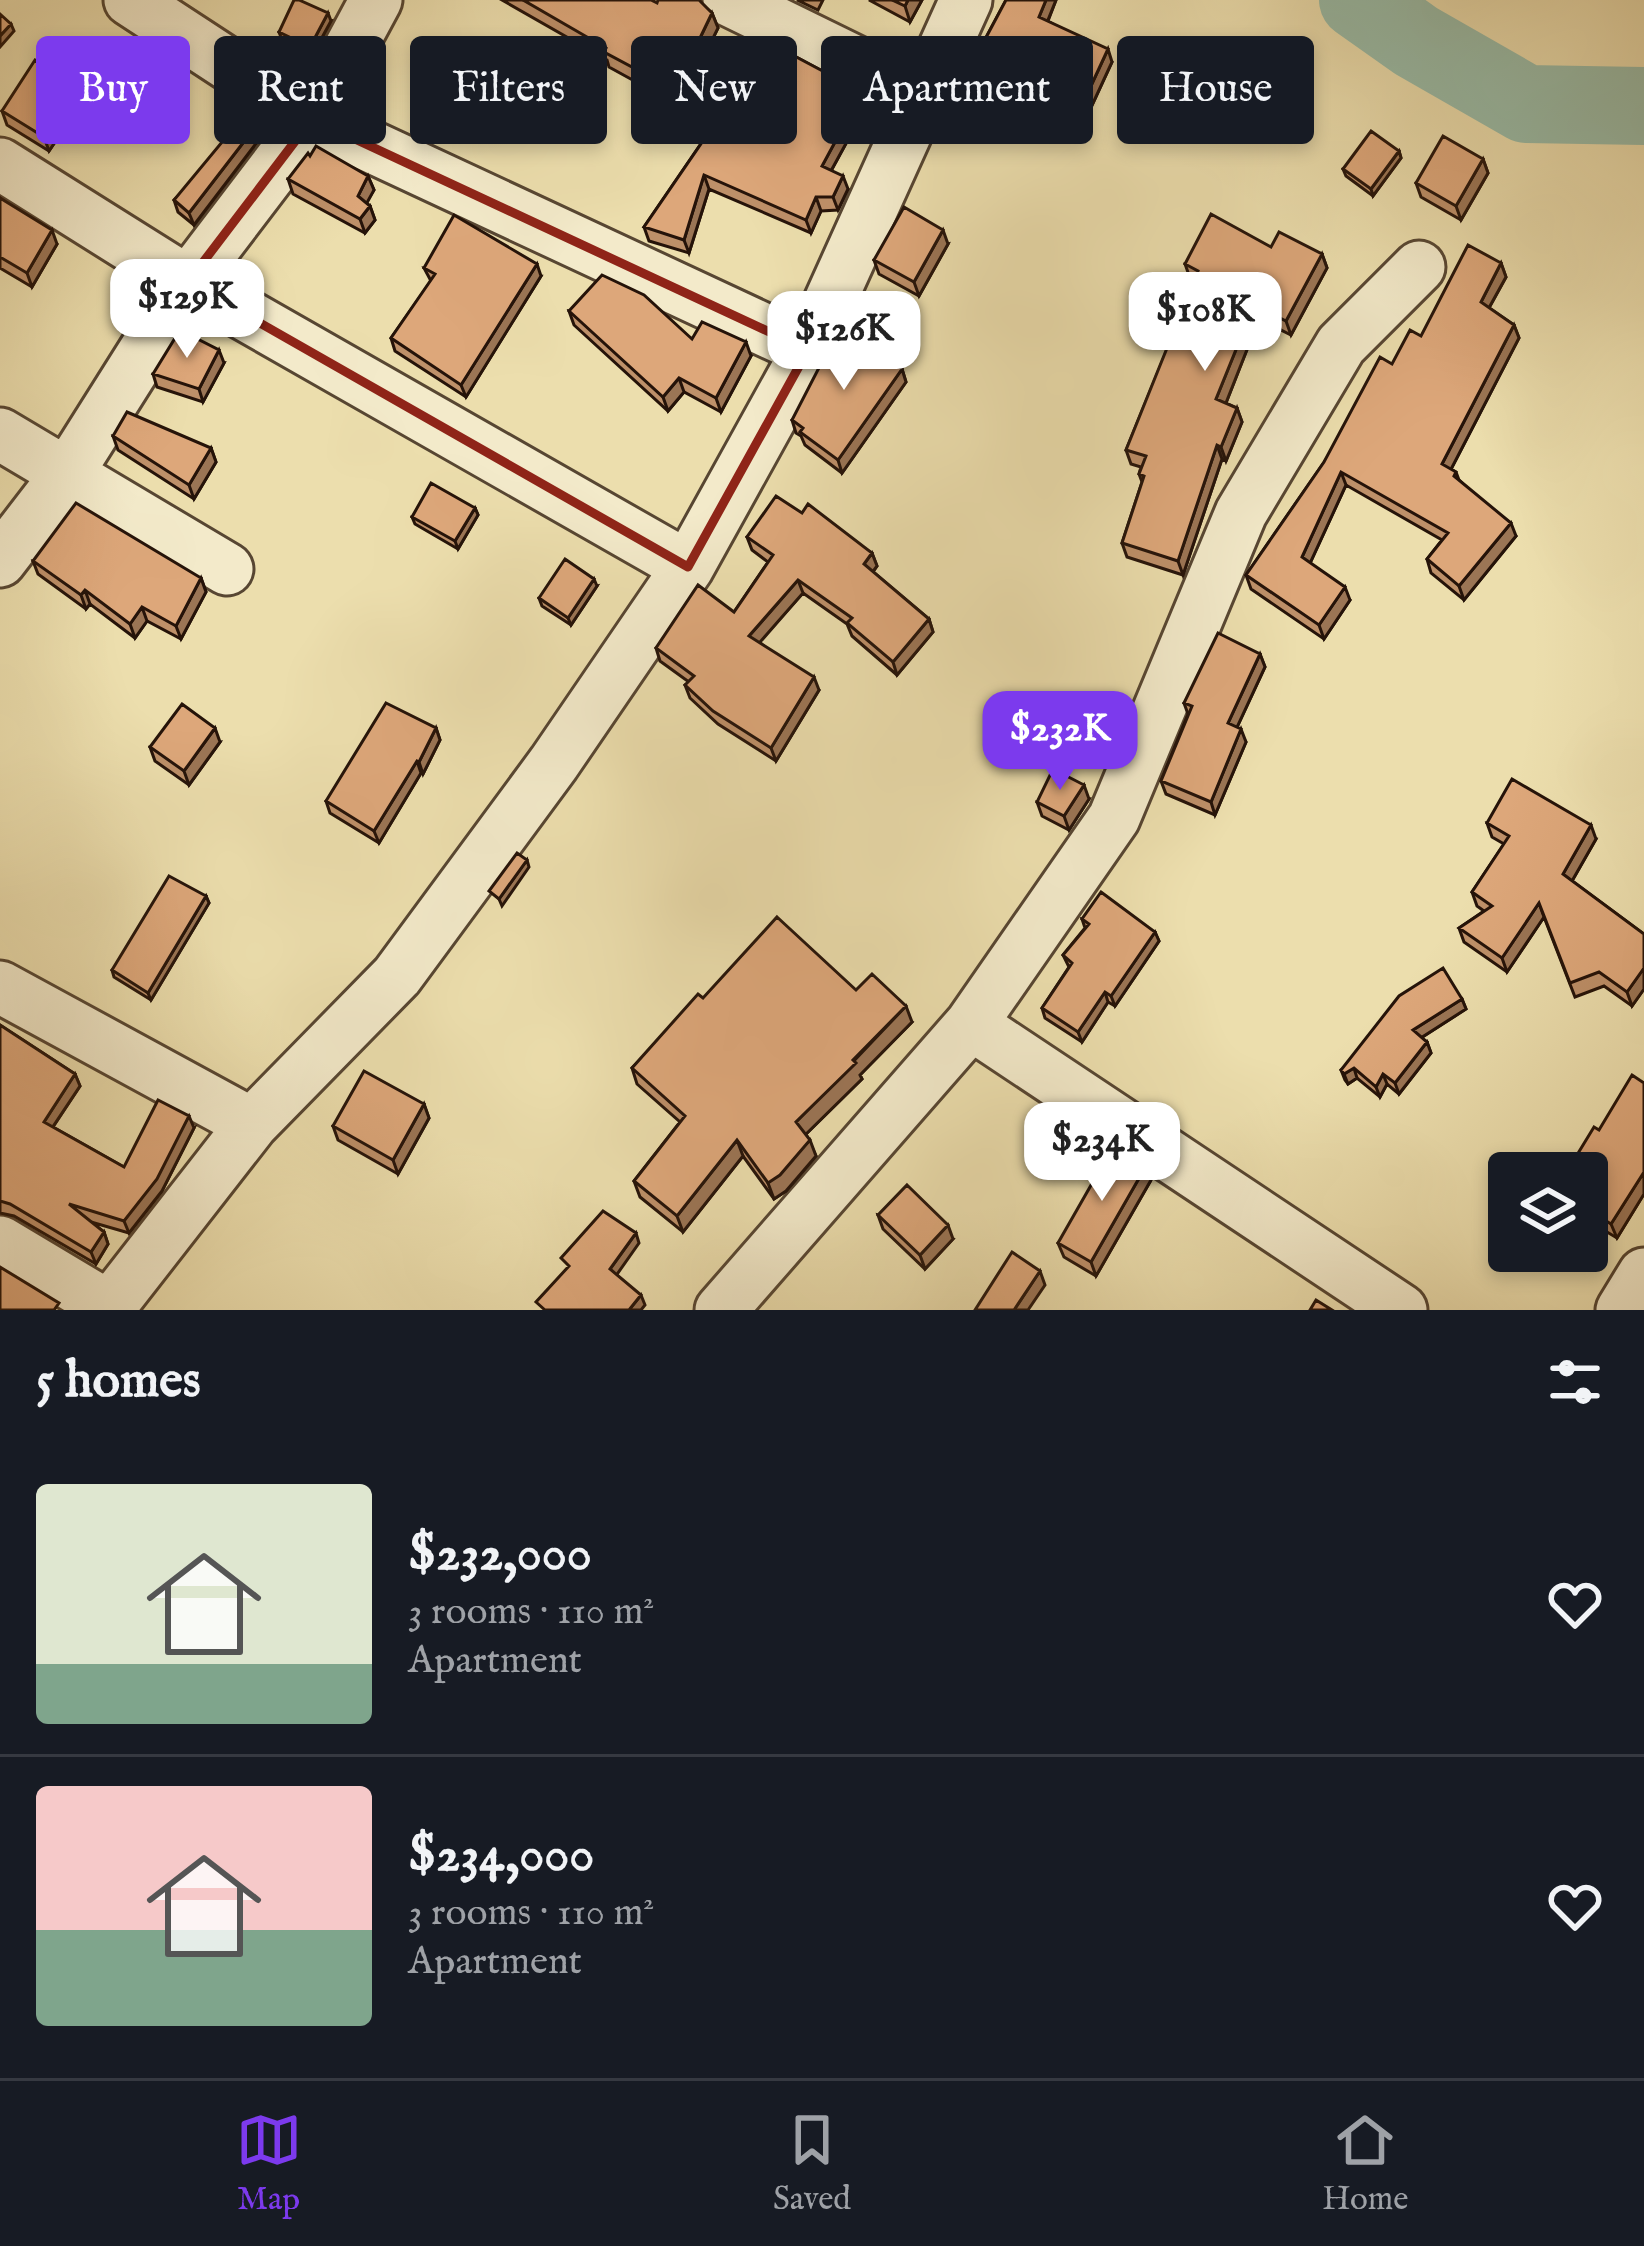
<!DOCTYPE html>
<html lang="en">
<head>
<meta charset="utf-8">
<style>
  body { margin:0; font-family:"IM FELL English",serif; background:#20242c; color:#f1f3f6; height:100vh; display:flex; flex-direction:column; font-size:45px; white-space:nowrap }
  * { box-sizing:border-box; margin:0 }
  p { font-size:39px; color:#9ea1a6 }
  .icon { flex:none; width:66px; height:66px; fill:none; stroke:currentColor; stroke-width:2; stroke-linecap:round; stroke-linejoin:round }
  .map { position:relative; height:1310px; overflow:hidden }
  .sheet { display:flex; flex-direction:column; background:#171b24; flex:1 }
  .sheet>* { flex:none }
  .top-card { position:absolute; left:36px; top:36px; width:1572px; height:108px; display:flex; gap:24px }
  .buttons { position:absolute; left:1488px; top:1152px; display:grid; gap:24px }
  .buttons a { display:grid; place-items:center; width:120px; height:120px; border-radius:12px; background:#171b24; box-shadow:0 6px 18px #0003; font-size:60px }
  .price { position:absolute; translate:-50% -102px; padding:0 27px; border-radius:24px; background:#fff; color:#222; font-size:39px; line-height:78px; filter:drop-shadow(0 3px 6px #0008) }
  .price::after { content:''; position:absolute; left:50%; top:72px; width:36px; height:27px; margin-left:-18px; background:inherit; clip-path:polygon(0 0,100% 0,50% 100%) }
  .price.on { background:#7c3aed; color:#fff }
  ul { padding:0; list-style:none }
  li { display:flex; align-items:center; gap:36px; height:300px; padding:0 36px }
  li+li { border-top:3px solid #363941 }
  li span { display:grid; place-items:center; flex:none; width:336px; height:240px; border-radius:12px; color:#555 }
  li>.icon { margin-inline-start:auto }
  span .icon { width:144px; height:144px; fill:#fffc; stroke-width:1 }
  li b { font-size:51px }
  h2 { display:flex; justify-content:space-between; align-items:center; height:144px; padding:0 36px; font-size:51px }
  .tag { padding:0 42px; border-radius:12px; background:#171b24; box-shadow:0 6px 18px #0003; font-size:42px; line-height:108px }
  .tag.on { background:#7c3aed; color:#fff }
  .tabs { display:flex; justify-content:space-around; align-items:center; height:168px; border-top:3px solid #363941; background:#171b24; font-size:33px; color:#9ea1a6 }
  .tabs a { display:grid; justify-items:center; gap:6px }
  .tabs .on { color:#7c3aed }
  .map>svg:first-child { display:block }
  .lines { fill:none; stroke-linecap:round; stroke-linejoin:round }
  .river { stroke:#99bca8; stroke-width:78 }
  .minor-casing { stroke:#574632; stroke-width:57 }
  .minor { stroke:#f3eaca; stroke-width:51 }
  .wall { fill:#be9069; stroke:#251309; stroke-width:3 }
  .shaded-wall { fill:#9b7555; stroke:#251309; stroke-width:3 }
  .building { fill:#dda77a; stroke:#251309; stroke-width:3 }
  .marked { fill:none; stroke:#8f2418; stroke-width:9; stroke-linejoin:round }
</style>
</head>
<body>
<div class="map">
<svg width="1644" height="1310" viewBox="0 0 1644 1310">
  <rect width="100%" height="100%" fill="#ecdead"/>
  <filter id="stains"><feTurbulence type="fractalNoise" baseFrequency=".00167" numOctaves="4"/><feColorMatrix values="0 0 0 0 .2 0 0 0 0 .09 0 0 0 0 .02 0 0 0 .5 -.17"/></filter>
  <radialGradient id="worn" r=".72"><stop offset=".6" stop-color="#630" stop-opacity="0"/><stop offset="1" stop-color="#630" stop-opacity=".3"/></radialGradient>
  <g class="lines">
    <path class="river" d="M1358,0L1416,41L1526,104L1644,106"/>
    <g class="minor-casing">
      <path id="minor" d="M130,0L312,119L808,350
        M729,0L923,95
        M0,164L188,282L688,567
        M0,434L227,569
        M0,561L67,474L188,282L312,119L376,0
        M0,987L252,1124
        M971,1024L1401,1310
        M0,1242L109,1307
        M107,1310L252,1124L397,976L554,763L688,567L808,350L966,0
        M721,1310L971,1024L1114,818L1241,513L1341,345L1419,267
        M1622,1310L1644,1274"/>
    </g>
    <use href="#minor" class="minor"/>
  </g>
  <path class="wall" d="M502,0H651L657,3H700L712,13L718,28L680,106L609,67L607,60Z
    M797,0H823L818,10Z
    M869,0H922L910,22Z
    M1006,0H1056L1048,21L1112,62L1088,114L1043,93L1041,87L986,58L982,45Z
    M331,21L313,54L282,40L279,32Z
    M770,43L862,92L867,105L831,171L848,189L838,210L821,211L811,233L709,189L689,253L649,241L644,227Z
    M77,88L82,102L49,151L7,125L2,111Z
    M1276,88L1281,124L1221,132L1216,118Z
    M263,117L267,129L194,225L178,212L174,200Z
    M1399,151L1401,158L1373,196L1346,176L1343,169Z
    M1483,159L1488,173L1461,220L1421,197L1416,183Z
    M368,176L374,190L366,203L370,206L375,220L365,233L293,194L288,179Z
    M0,198L57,244L32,287L0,268Z
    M948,244L919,296L879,274L874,260Z
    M1271,247L1322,254L1327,268L1291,335L1259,319L1226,403L1237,408L1242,422L1226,461L1222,459L1183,575L1127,557L1122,543L1142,482L1139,474L1141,467L1131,464L1126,450L1195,281L1190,278L1185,264Z
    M1501,263L1506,277L1489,308L1514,325L1519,338L1451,469L1456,472L1459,480L1516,536L1464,600L1431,573L1427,559L1442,540L1346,485L1310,563L1350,600L1324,639L1251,589L1246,575L1392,364Z
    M424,268L541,276L466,397L395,351L391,338L431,281Z
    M569,311L692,339L751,356L721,412L684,392L668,411L574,325Z
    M224,363L203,402L157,387L153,374Z
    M902,369L906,382L842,473L805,445L801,436L796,433L792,420Z
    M113,436L211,448L216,462L194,499L118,450Z
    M475,508L478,515L458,549L415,524L412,517Z
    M802,513L872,553L877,566L873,572L929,619L933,632L897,675L852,636L847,624L803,593L759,642L819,690L776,761L718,724L690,698L685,685L689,682L660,661L656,648L734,612L768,562L752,550L747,537Z
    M33,561L201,578L206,592L181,639L147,621L135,638L90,604L86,609L38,574Z
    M597,586L571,625L542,606L539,598Z
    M1260,654L1265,667L1237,727L1246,742L1215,815L1166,794L1161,781L1188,714L1184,703Z
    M436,728L440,740L423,774L421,773L379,843L330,813L326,801Z
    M220,742L189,785L155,761L150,747Z
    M1089,799L1069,830L1042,816L1037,802Z
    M1487,823L1596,839L1572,881L1644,934V989L1632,1006L1604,986L1575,997L1544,917L1507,972L1464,942L1459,928L1484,911L1477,906L1472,892L1504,844L1492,837Z
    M206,896L209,903L151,1000L114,977L112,970Z
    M1082,919L1155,932L1159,941L1115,1006L1108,1002L1082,1042L1045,1018L1042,1008L1069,967L1063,955L1085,928Z
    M856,990L912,1022L860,1075L862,1079L806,1134L816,1156L786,1191L774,1199L743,1156L683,1232L640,1197L634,1181L680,1122L637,1084L632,1068L703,998Z
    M1462,999L1466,1009L1421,1038L1427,1042L1431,1053L1399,1094L1387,1084L1380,1097L1357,1078L1348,1084L1345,1080L1341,1070Z
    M0,1025L75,1074L80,1086L53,1127L124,1167L194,1128L162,1191L129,1233L91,1222L104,1232L108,1244L96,1264L14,1216L0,1213Z
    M1644,1083V1194L1617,1238L1587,1220V1173L1599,1130Z
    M424,1104L429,1118L398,1174L338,1140L333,1126Z
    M1151,1180L1096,1276L1064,1257L1058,1243Z
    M878,1215L953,1239L925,1269L883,1229Z"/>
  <path class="shaded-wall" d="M908,0H922L910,22L905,6Z
    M1046,0H1056L1044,30L1039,17Z
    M328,13L331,21L313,54L310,47Z
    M712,13L718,28L680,106L675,90Z
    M11,24L14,31L0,47V36Z
    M1108,49L1112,62L1088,114L1084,101Z
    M1271,74L1276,88L1281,124L1275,110Z
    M77,88L82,102L49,151L44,137Z
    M862,92L867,105L826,180L822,166Z
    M263,117L267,129L194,225L189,213Z
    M1399,151L1401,158L1373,196L1371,189Z
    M1483,159L1488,173L1461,220L1456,206Z
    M704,175L709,189L689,253L684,240Z
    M368,176L374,190L363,210L358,196Z
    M843,176L848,189L838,210L833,197Z
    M816,197L821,211L811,233L806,220Z
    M370,206L375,220L365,233L360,219Z
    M52,230L57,244L32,287L27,273Z
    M943,230L948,244L919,296L914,282Z
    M1322,254L1327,268L1291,335L1286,321Z
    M1501,263L1506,277L1485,315L1481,302Z
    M537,264L541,276L466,397L461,385Z
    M1254,305L1259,319L1222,413L1216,399Z
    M1514,325L1519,338L1447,477L1442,464Z
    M746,342L751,356L721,412L716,398Z
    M219,350L224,363L203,402L199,389Z
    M902,369L906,382L842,473L838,460Z
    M679,378L684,392L668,411L663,397Z
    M1237,408L1242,422L1226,461L1221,447Z
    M1217,445L1222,459L1183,575L1178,561Z
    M211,448L216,462L194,499L189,485Z
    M1341,472L1346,485L1307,570L1302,557Z
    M475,508L478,515L458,549L455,541Z
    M1511,523L1516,536L1464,600L1459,586Z
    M872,553L877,566L869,577L864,564Z
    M201,578L206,592L181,639L176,626Z
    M594,579L597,586L571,625L568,618Z
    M798,580L803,593L754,649L749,636Z
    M1345,587L1350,600L1324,639L1319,625Z
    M85,590L90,604L86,609L81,595Z
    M142,607L147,621L135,638L130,624Z
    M929,619L933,632L897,675L893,662Z
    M1260,654L1265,667L1233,736L1228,723Z
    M814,677L819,690L776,761L771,748Z
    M215,728L220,742L189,785L184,771Z
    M436,728L440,740L423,774L419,762Z
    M1241,729L1246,742L1215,815L1211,802Z
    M417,761L421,773L379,843L374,831Z
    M1084,785L1089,799L1069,830L1064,816Z
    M1591,825L1596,839L1568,888L1563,874Z
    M527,860L529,867L502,906L499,899Z
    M206,896L209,903L151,1000L148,993Z
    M1539,903L1544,917L1507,972L1502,958Z
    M1155,932L1159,941L1115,1006L1111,996Z
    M1644,968V989L1632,1006L1627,992Z
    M1105,992L1108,1002L1082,1042L1078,1032Z
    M1462,999L1466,1009L1416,1041L1413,1030Z
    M906,1006L912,1022L860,1075L862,1079L802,1138L796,1122Z
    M1427,1042L1431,1053L1399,1094L1395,1083Z
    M1354,1068L1357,1078L1348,1084L1344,1074Z
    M75,1074L80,1086L48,1134L44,1122Z
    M1383,1074L1387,1084L1380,1097L1376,1087Z
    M424,1104L429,1118L398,1174L393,1160Z
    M189,1116L194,1128L162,1191L129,1233L124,1221Z
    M737,1140L743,1156L683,1232L677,1216Z
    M810,1140L816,1156L786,1191L774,1199L768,1183Z
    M1146,1166L1151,1180L1096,1276L1091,1262Z
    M1644,1172V1194L1617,1238L1611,1224Z
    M948,1225L953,1239L925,1269L920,1255Z
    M104,1232L108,1244L96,1264L91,1252Z
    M636,1233L639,1243L613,1280L610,1269Z
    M1040,1271L1045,1285L1028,1310H1014Z
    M641,1295L645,1305L641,1310H629Z"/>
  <path class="building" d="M294,0H299L328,13L310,47L279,32Z
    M523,0H651L657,3L658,0H699L712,13L675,90L604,52L606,48Z
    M892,0H908L905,6Z
    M1006,0H1046L1039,17L1108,49L1084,101L1039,80L1041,76L982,45Z
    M0,14L11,24L0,36Z
    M770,43L862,92L822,166L843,176L833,197H816L806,220L704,175L684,240L644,227Z
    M35,60L77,88L44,137L2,111Z
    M1271,74L1275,110L1216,118L1211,83Z
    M251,107L263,117L189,213L174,200Z
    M1371,131L1399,151L1371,189L1343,169Z
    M1443,136L1483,159L1456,206L1416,183Z
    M316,146L368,176L358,196L370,206L360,219L288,179L308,153L310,156Z
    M0,198L52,230L27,273L0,257Z
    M904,207L943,230L914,282L874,260Z
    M1211,214L1271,247L1279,232L1322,254L1286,321L1254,305L1216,399L1237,408L1221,447L1217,445L1178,561L1122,543L1144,476L1139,474L1146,456L1126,450L1198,271L1185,264Z
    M454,215L537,264L461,385L391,338L435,274L424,268Z
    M1468,245L1501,263L1481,302L1514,325L1442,464L1456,472L1454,476L1511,523L1459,586L1427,559L1448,533L1341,472L1302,557L1345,587L1319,625L1246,575L1324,462L1380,357L1392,364L1410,330L1421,336Z
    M602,275L644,295L692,339L702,322L746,342L716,398L679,378L663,397L569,311Z
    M841,325L902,369L838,460L800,432L803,428L792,420Z
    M180,330L219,350L199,389L153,374Z
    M127,412L211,448L189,485L113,436Z
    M431,483L475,508L455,541L412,517Z
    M776,496L802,513L808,504L872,553L864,564L929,619L893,662L847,623L852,618L798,580L749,636L814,677L771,748L713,711L685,685L694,676L656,648L698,585L734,612L773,555L747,537Z
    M76,503L201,578L176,626L142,607L130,624L85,590L81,595L33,561Z
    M565,559L594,579L568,618L539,598Z
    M1218,633L1260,654L1228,723L1241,729L1211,802L1161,781L1192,706L1184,703Z
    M386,703L436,728L419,762L417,761L374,831L326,801Z
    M182,704L215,728L184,771L150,747Z
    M1053,769L1084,785L1064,816L1037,802Z
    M1512,779L1591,825L1563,874L1644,934V968L1627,992L1599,972L1570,983L1539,903L1502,958L1459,928L1492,906L1472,892L1509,836L1487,823Z
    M517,853L527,860L499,899L489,891Z
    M169,876L206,896L148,993L112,970Z
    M1101,892L1155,932L1111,996L1105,992L1078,1032L1042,1008L1072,963L1063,955L1089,924L1082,919Z
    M777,917L856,990L872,974L906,1006L853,1060L856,1063L796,1122L810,1140L780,1175L768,1183L737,1140L677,1216L634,1181L685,1116L632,1068L698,994L703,998Z
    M1443,968L1462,999L1413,1030L1427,1042L1395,1083L1383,1074L1376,1087L1354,1068L1344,1074L1341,1070L1399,996Z
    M0,1025L75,1074L44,1122L124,1167L158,1100L189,1116L157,1179L124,1221L69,1204L104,1232L91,1252L10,1204L0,1201Z
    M364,1071L424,1104L393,1160L333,1126Z
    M1632,1075L1644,1083V1172L1611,1224L1587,1209V1173H1566L1594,1127L1599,1130Z
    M1114,1145L1146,1166L1091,1262L1058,1243Z
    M907,1185L948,1225L920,1255L878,1215Z
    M603,1211L636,1233L610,1269L641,1295L629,1310H545L536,1302L569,1266L561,1258Z
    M1012,1252L1040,1271L1014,1310H975Z
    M0,1267L59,1303L54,1310H0Z
    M1316,1300L1332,1310H1310Z"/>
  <path class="marked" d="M312,119L808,350L688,567L188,282Z"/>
  <rect width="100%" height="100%" filter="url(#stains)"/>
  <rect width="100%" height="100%" fill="url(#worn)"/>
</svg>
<div class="buttons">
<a><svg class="icon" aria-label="layers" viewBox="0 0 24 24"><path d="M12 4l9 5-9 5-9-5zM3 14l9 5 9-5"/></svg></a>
</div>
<b class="price" style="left:187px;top:361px">$129K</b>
<b class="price" style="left:1205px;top:374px">$108K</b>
<b class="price" style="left:844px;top:393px">$126K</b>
<b class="price on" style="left:1060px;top:793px">$232K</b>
<b class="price" style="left:1102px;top:1204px">$234K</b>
<div class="top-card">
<a class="tag on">Buy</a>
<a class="tag">Rent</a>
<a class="tag">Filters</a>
<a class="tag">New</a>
<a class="tag">Apartment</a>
<a class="tag">House</a>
</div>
</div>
<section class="sheet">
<h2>5 homes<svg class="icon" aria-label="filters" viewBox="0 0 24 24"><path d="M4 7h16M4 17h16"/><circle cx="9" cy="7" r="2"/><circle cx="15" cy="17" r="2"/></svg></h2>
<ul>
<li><span style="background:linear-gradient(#dfe7d0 75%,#7fa58c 0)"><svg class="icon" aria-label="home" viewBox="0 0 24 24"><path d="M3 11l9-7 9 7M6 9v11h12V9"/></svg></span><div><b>$232,000</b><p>3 rooms · 110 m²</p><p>Apartment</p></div><svg class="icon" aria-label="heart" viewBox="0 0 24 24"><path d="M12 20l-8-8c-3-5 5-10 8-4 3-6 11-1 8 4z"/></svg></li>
<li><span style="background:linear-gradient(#f6c9c9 60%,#7fa58c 0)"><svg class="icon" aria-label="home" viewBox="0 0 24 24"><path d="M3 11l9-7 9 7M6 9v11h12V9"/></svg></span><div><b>$234,000</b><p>3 rooms · 110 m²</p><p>Apartment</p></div><svg class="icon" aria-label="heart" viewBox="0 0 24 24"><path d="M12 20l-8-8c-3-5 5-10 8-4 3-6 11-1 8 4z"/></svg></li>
</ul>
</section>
<nav class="tabs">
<a class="on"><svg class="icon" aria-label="map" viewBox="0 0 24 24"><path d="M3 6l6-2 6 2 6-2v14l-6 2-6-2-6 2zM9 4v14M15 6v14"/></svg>Map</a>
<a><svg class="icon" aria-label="saved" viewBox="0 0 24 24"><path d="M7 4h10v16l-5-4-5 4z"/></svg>Saved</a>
<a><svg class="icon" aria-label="home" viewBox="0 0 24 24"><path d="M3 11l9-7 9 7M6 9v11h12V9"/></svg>Home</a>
</nav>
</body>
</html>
